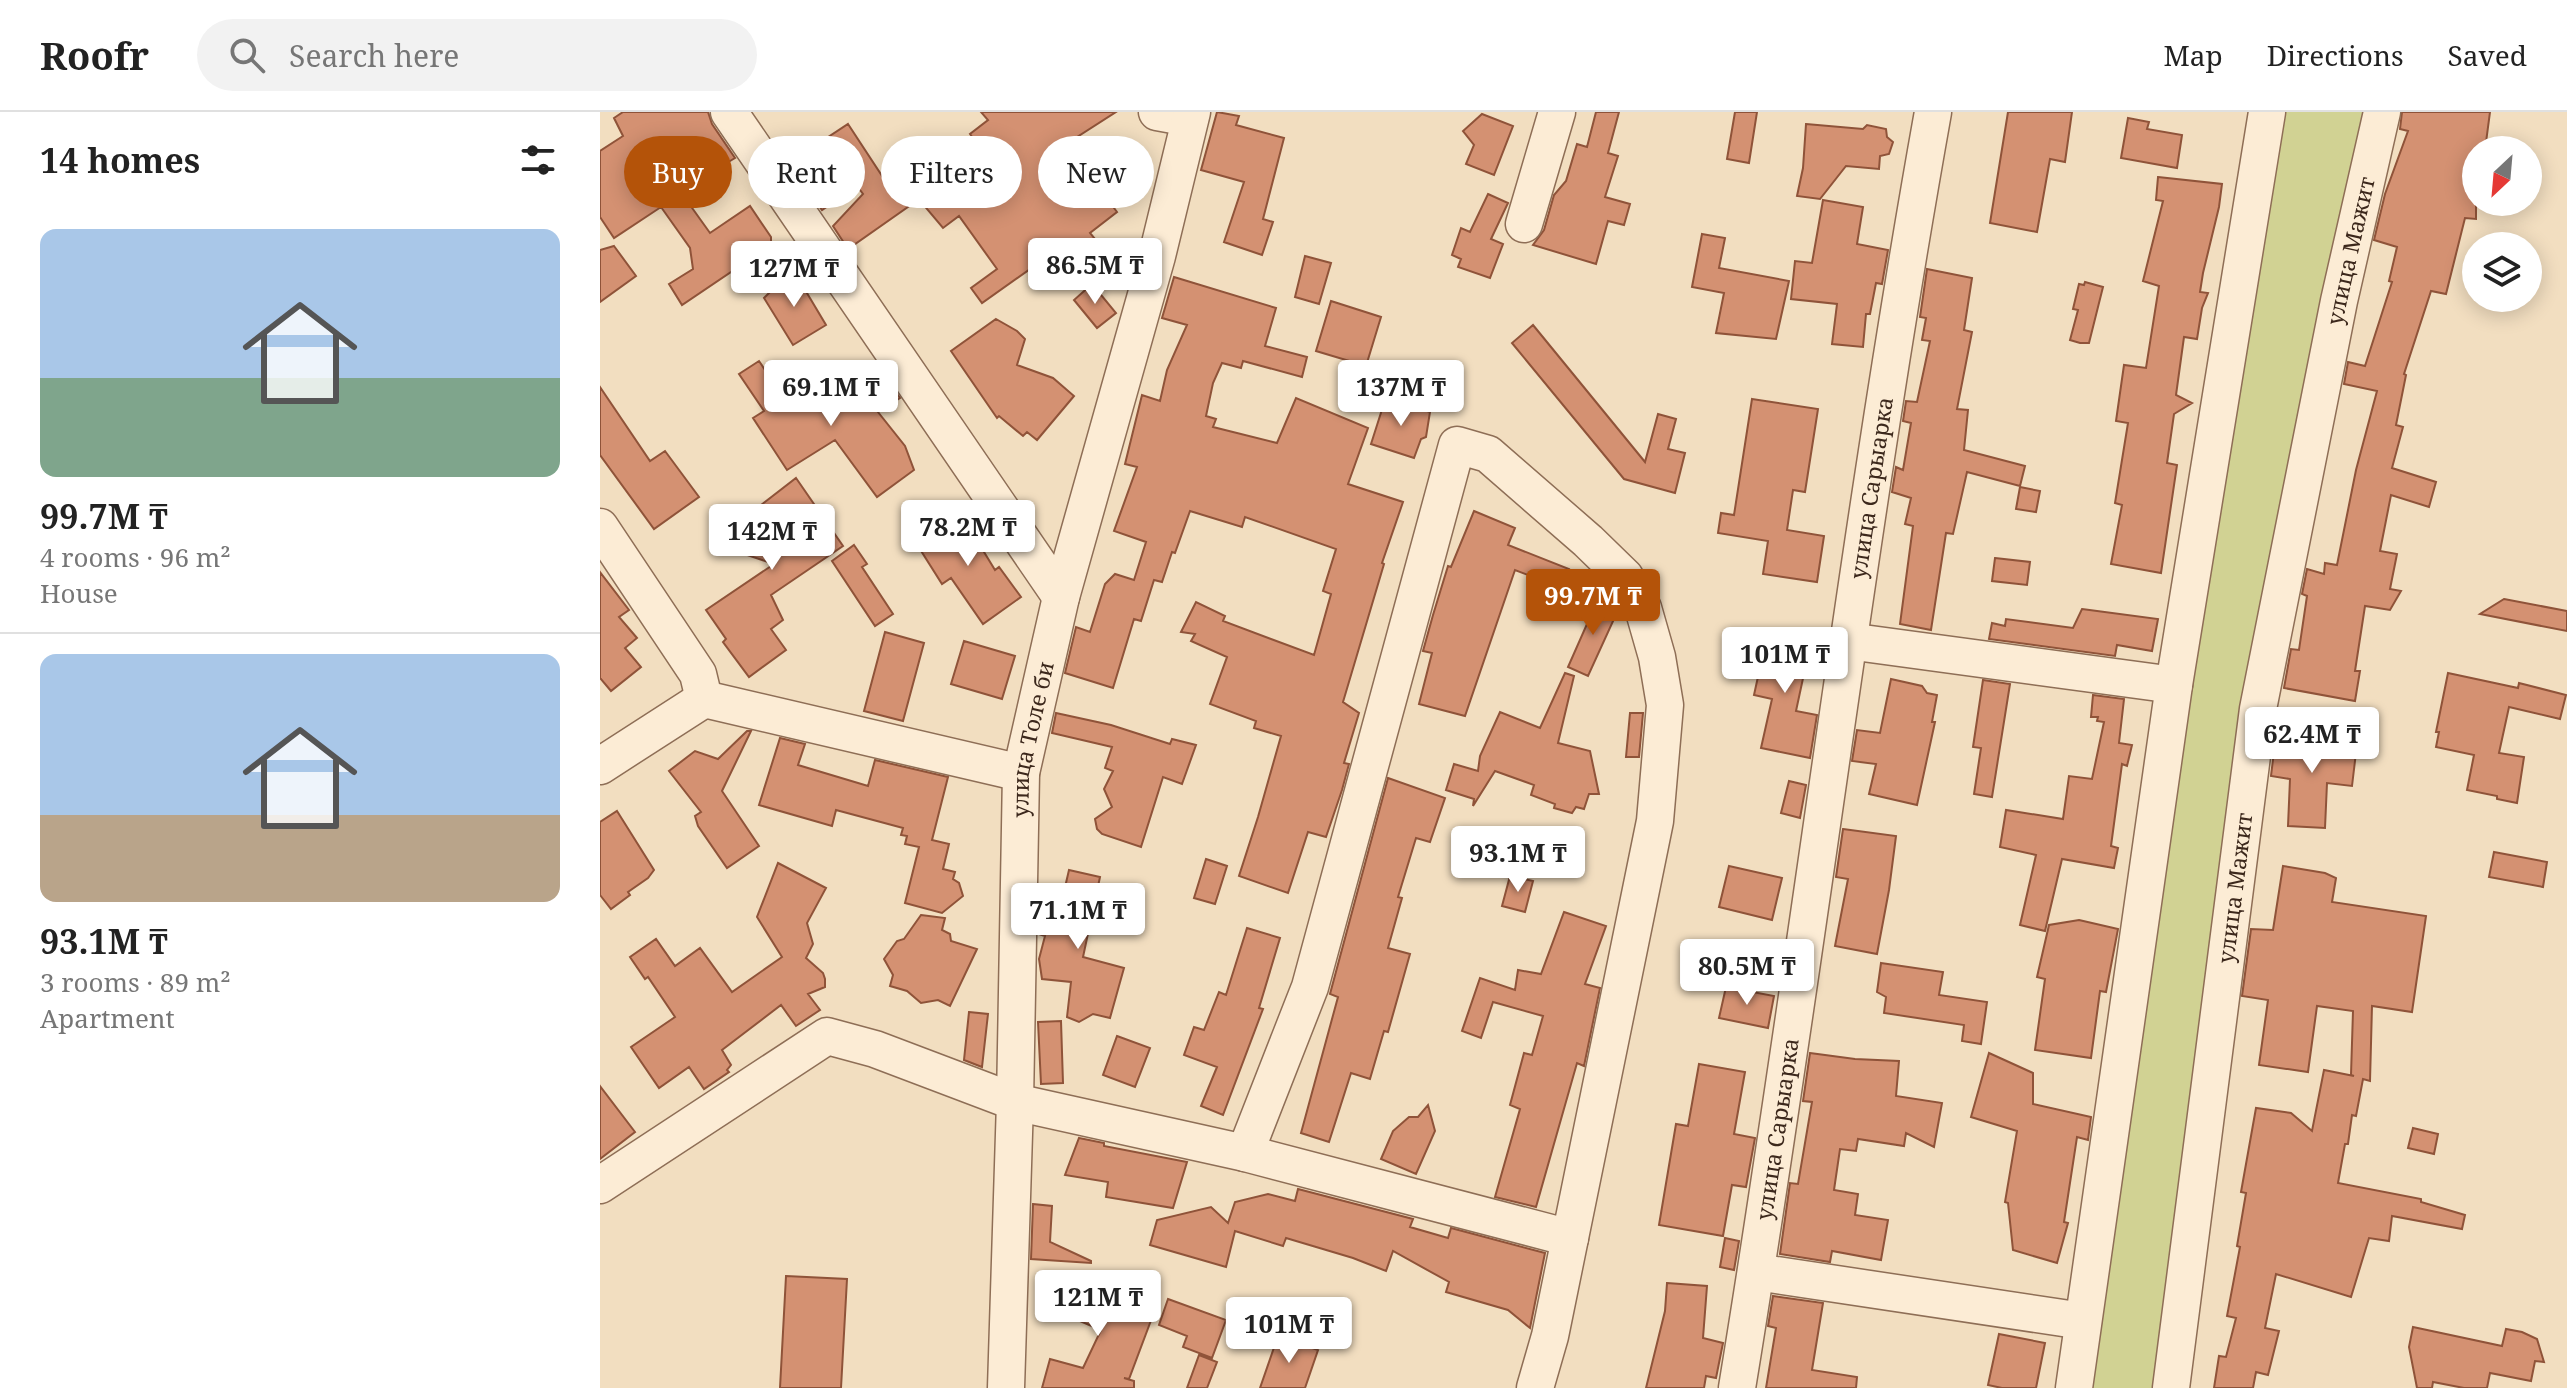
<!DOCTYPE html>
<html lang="en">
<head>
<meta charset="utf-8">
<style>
  body { margin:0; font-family:"Noto Serif",serif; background:#f2f2f2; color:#222; height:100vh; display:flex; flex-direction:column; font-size:30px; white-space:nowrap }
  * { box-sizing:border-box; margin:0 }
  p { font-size:26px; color:#767676 }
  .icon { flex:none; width:44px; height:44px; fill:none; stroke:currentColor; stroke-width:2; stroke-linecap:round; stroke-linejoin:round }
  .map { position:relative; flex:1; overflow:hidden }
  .sheet { display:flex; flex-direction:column; background:#fff; width:600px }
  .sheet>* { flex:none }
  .banner { position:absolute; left:24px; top:24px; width:760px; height:72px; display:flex; gap:16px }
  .needle { width:52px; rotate:206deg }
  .tools { position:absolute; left:1862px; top:24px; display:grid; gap:16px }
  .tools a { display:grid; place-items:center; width:80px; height:80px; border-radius:50%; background:#fff; box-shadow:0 4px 20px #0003; font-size:40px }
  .price { position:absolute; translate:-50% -68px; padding:0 18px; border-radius:8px; background:#fff; color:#222; font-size:26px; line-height:52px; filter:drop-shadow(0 2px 4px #0008) }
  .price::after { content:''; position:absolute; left:50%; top:48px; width:24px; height:18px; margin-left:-12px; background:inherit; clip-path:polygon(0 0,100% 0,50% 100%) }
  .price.selected { background:#b45309; color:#fff }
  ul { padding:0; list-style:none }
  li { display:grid; align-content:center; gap:16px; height:424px; padding:0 40px }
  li+li { border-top:2px solid #e0e0e0 }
  li span { display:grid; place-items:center; height:248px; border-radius:16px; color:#555 }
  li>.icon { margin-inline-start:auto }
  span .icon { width:144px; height:144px; fill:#fffc; stroke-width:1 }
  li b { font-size:34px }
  h2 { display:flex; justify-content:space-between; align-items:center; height:96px; padding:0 40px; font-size:34px }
  .pill { padding:0 28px; border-radius:36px; background:#fff; box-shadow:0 4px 20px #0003; font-size:28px; line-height:72px }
  .pill.selected { background:#b45309; color:#fff }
  header { display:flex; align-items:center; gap:48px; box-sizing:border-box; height:112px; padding:0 40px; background:#fff; border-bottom:2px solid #e0e0e0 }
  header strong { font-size:38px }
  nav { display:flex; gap:44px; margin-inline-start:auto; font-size:28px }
  .search { width:560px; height:72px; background:#f2f2f2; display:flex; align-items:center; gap:20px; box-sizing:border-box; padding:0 28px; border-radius:44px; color:#767676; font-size:30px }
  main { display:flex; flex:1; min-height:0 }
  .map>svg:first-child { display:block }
  .green { fill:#d1d293 }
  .building { fill:#d49172; stroke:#8f5339; stroke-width:2 }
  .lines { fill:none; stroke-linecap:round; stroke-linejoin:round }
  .minor-casing { stroke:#8e6e56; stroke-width:39 }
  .minor { stroke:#fcecd5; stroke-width:36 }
  .labels { text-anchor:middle; stroke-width:8; stroke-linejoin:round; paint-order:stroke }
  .street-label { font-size:22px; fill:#3c281c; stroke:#f9e9d1 }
</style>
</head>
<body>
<header>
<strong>Roofr</strong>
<div class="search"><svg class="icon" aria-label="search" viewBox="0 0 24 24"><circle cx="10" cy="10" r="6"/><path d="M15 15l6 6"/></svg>Search here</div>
<nav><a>Map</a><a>Directions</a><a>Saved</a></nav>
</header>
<main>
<section class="sheet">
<h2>14 homes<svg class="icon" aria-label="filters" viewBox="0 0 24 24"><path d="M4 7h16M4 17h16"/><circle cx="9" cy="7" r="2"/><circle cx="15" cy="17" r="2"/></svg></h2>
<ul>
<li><span style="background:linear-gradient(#a9c7e8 60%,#7fa58c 0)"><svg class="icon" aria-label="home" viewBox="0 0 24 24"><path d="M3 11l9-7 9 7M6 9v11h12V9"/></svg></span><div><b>99.7M ₸</b><p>4 rooms · 96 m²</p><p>House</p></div></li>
<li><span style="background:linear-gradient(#a9c7e8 65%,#b9a48a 0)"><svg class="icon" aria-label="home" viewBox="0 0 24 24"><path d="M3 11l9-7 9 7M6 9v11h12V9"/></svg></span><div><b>93.1M ₸</b><p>3 rooms · 89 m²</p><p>Apartment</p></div></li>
</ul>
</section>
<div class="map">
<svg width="1967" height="1276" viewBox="0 0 1967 1276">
  <rect width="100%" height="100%" fill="#f2dec0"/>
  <path class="green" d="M1676,0H1788L1660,596L1568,1276H1468Z"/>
  <path class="building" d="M23,0H108L112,12L135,46L80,79L110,121L150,94L171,125V133L82,193L69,172L93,157L90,136L61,95L14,126L0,105V39L23,24L14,6Z
    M381,0H516L446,45L471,79L490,64L517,100L490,121L517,154L499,169L467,131L382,191L371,176L397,157L359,104L343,116L316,84L379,34L370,22L388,8Z
    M617,0L639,4L636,13L684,26L663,107L673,110L662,143L624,130L644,70L601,58Z
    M996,0H1019L1008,41L1018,44L1005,85L1030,92L1024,113L1008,109L996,152L933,133L944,118L954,83L966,69L977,32L987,35Z
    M1135,0H1157L1149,51L1127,47Z
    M1408,0H1472L1465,50L1450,47L1437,120L1390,111Z
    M1802,0H1890L1885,38H1876V107L1865,106L1846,182L1831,179L1804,262L1806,263L1796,313L1803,315L1792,356L1836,370L1829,395L1791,383L1780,439L1797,442L1790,477L1801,479L1790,498L1765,494L1755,559H1760L1755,589L1684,576L1691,537L1699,538L1707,484L1702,482L1707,457L1724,462L1725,451L1737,453L1756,358L1777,279L1744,272L1748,250L1765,254L1792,170L1789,169L1797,135L1774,128L1785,82L1808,19L1800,17Z
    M882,2L913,14L894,63L866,52L874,33L863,19Z
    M1528,6L1549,10L1547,17L1582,23L1577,56L1521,46Z
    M248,12L290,76L300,69L315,90L248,137L233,114L263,82L257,74L222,98L202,70L217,60L204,41Z
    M1206,12L1263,17L1267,13L1286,17L1287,25L1293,30L1289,42L1280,44L1279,57L1246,54L1220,87L1197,84L1203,56Z
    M1558,65L1622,72L1619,95L1603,161L1600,180L1608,181L1602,196L1597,227L1584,225L1576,283L1592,291L1574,302L1567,351L1577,353L1561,461L1511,452L1522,393L1515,391L1528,311L1516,309L1524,253L1546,256L1559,174L1543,169L1563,89L1556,88Z
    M888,82L908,91L891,127L903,132L890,166L858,155L861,147L852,143L861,116L870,120Z
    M1223,88L1263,95L1257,132L1288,138L1282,172L1276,171L1270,202H1266L1263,235L1232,232L1237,192L1191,187L1195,149L1212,151Z
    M1102,122L1125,126L1119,156L1189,169L1176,227L1116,221L1124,181L1092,175Z
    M14,134L36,164L0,190V138Z
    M705,144L731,151L719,192L695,185Z
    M1327,157L1372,166L1364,218L1372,220L1357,297L1368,298L1364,338L1425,354L1420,374L1367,360L1353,422L1346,421L1331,518L1300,512L1313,414L1305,412L1311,386L1292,380L1296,355L1303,358L1311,311L1303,309L1306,289L1317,290L1330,229L1322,228L1326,206L1320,205Z
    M195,161L226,213L193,233L164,186L179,171Z
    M574,165L676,196L665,234L707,245L702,265L643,249L641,256L622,251L613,271L606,304L616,307L613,315L677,331L696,286L768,316L748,372L803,390L782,451L784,452L743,590L759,601L744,651L749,652L742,678L726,725L708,720L688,781L639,764L658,705L681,624L654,616L656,609L610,592L627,545L591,529L595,522L581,520L596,490L625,504L623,509L714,543L731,482L723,479L736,437L645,405L642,415L590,399L575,441L572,440L562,470L554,468L541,509L534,507L513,576L465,561L476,515L490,520L505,472L515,462L534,468L546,430L514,419L537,355L525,352L542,283L560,289L567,258L587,213L562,206Z
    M1485,170L1503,175L1489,231H1480L1470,228L1478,198L1473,197L1479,172L1484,173Z
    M492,172L516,201L497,216L474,188Z
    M731,189L781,205L766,254L716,239Z
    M396,207L417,219L425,227L417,253L453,266L474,284L437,328L427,320L423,324L399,304L397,306L351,239Z
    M933,213L1045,350L1058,302L1076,307L1068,337L1085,341L1075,381L1024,367L912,231Z
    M159,249L184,286L213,267L235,301L287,268L300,286L278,300L305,334L314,358L277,385L235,328L187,358L153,306L164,299L139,262Z
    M0,275L50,349L65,339L99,385L54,417L0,343Z
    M786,285L830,300L826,325L821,327L814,346L771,332Z
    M1152,287L1218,297L1205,380L1193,378L1187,418L1224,424L1217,470L1163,462L1168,429L1118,421L1121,401L1134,403Z
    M196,366L243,434L171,483L183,508L171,517L186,538L149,565L123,530L126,527L106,498L174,452L141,441L136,434L139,428L135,413Z
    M1420,375L1440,379L1436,400L1416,397Z
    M359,399L395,458L399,455L421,485L383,512L351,466L342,472L318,434L338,422L334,415Z
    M874,399L915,416L908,433L969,457L962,476L915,458L865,604L819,592L832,541L823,539L833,503L848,454L851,455Z
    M254,433L267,452L262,455L293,502L275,514L232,449Z
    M1395,446L1430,450L1427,473L1392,469Z
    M0,460L29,498L19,505L37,526L25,536L41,555L11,579L0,566Z
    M998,487L1019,496L988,564L968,555Z
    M1904,487L1967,499V519L1880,502Z
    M1482,497L1558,507L1552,539L1517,533L1515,544L1389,527L1392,511L1405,514L1406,507L1473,516Z
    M1168,519L1211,529L1196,599L1217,603L1210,646L1161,636L1172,587L1154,583Z
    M285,520L324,531L303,609L264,599Z
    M364,529L415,544L402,587L351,572Z
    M965,561L974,564L958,631L990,639L999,682H989L984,697L976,695L972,701L954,696L955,692L931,683L934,673L895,659L873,694L874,687L846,678L854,652L878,659L880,644L900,600L940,616Z
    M1848,561L1918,576L1919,571L1966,583L1960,607L1909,595L1899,641L1924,645L1917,691L1897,687V684L1867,678L1874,643L1836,635L1839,620H1836Z
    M1291,567L1322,574L1327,581L1337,583L1332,610H1335L1317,693L1269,682L1276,652L1252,649L1257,618L1280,621Z
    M1383,568L1410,572L1392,685L1374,682L1381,636L1373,635Z
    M1493,583L1524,587L1519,631L1532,633L1527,654L1522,652L1511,734L1518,736L1514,756L1462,747L1445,819L1420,813L1436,743L1400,735L1406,698L1463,707L1469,664L1492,667L1504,610L1497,609L1498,605H1491Z
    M456,601L511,613L570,632L572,627L596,633L582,672L563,665L541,735L502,722L497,717L495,707L512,695L504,677L513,659L505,656L512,635L452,621Z
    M1030,601H1043L1039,645H1026Z
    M147,619H151L122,679L159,734L127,756L98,714L95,704L101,700L69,659L95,639L118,647Z
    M1676,623L1757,632L1752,674L1727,671L1725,716L1688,714L1690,667L1671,664Z
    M180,626L205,632L198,653L268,674L275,648L348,665L332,728L349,732L343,757L355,760L353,767L359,771L363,784L342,801L305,791L319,735L305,732L307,724L301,723L303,716L236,698L232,714L159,693Z
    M788,666L845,686L830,730L816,726L798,785L802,786L788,836L810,842L788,920L784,919L770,967L751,961L729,1030L701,1021L738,885L730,882Z
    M1189,669L1206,673L1200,706L1181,701Z
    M17,699L54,758L48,766L28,780L30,783L11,797L0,783V710Z
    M1243,717L1296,724L1289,778L1277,842L1235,834L1248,767L1236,765Z
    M1894,740L1947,750L1943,775L1889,765Z
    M606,747L627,754L615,792L594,786Z
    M178,751L226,776L207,811L213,832L206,846L223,861L225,867V875L208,882L220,898L196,914L181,893L122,938L131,953L127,958L129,960L104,977L89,955L59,976L31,935L75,905L48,865L45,867L30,845L56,827L75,854L100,836L132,880L182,845L157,805Z
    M1129,754L1182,766L1172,808L1119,795Z
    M1683,754L1725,761L1736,766L1732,790L1826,804L1812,900L1772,894L1770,969L1763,967L1756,1004L1752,1003L1748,1032H1745L1738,1071L1821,1087V1090L1865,1103L1862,1117L1792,1104L1789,1129L1769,1126L1751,1185L1676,1162L1665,1216L1679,1219L1668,1263L1656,1260L1653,1276H1614L1619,1244L1626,1245L1636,1206L1627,1204L1640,1135L1637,1134L1646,1081L1641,1080L1656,996L1691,1001L1712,1019L1724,958L1754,964L1751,963L1753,899L1717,894L1708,960L1659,953L1668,888L1642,884L1651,817L1673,818Z
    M469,758L500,765L483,845L524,856L510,906L493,902L479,910L467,905L471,870L442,867L439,847L445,824L439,822L442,797L459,801Z
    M910,764L933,769L925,800L902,794Z
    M964,800L1006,814L985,872L1000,876L984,954L977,951L936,1095L895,1085L920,997L910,993L924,941L932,943L943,904L893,890L881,926L862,919L880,866L915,878L918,858L941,862Z
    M321,803L345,806L342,818L350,822L351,829L377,837L350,894L338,888L321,891L307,879L290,874L293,863L284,847L297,829L304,827Z
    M1479,808L1518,817L1506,880L1500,879L1491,946L1435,938L1445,867L1437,865L1449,813Z
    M647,816L680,826L659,896L663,897L623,1003L601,994L617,955L584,943L594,915L604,918L619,880L626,883Z
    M1281,851L1343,860L1339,883L1387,890L1381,932L1362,929L1364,913L1284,901L1286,885L1277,880Z
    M1126,875L1174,884L1168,916L1119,906Z
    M369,900L388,902L382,955L364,948Z
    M461,909L463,971L441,972L438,910Z
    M517,924L550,936L535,975L503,963Z
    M1210,941L1255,947L1299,949L1296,984L1342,991L1334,1035L1306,1021L1304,1034L1258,1027L1256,1039L1240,1037L1234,1078L1258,1082L1255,1103L1288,1108L1281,1148L1232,1139L1230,1150L1180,1142L1190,1071L1198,1072L1212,990L1203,989Z
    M1389,941L1433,961V992L1491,1005L1488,1028L1477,1025L1464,1110L1468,1111L1457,1151L1413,1138L1408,1091L1405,1090L1417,1019L1371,1005Z
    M1099,952L1145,960L1134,1022L1155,1026L1146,1075L1132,1073L1123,1124L1059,1113L1076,1012L1088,1014Z
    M0,974L35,1020L0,1047Z
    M828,993L835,1019L816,1062L781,1047L793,1019L809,1005H818Z
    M1813,1016L1838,1022L1834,1042L1808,1036Z
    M479,1026L504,1031V1034L587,1050L573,1096L506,1085L508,1070L465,1063Z
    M698,1077L813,1107L810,1115L848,1126L851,1116L945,1141L930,1216L908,1198L846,1180L849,1170L793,1139L786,1159L753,1146L686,1126L683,1134L635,1119L626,1155L550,1133L557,1108L611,1095L628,1111L635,1090L668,1082L695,1089Z
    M433,1092L452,1094L450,1130L491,1149V1151L431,1147Z
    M1125,1126L1139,1129L1134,1158L1120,1155Z
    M186,1164L247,1167L241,1276H180Z
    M462,1164L553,1203L529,1267L524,1266L534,1269V1276H442L450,1247L483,1256L501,1218L473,1206L462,1207L446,1201Z
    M1067,1171L1107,1174L1103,1226L1123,1231L1116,1266L1106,1264L1104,1276H1046L1065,1199Z
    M1173,1184L1223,1191L1212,1258L1257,1265L1256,1276H1166L1176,1216L1168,1214Z
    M568,1187L626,1208L612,1246L583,1235L587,1224L559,1213Z
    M1813,1215L1902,1234L1906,1217L1922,1220L1937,1227L1944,1250L1935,1249L1931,1269L1890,1261L1887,1276H1864L1833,1270L1832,1276H1817L1809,1235Z
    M1399,1222L1445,1231L1436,1276H1402L1388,1273Z
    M678,1224L718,1238L705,1276H660Z
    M599,1243L617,1250L607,1276H587Z"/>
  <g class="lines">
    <g class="minor-casing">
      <g id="minor">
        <path d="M129,0L461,485"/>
        <path d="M557,0L590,6"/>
        <path d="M924,112L957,0"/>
        <path d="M0,415L98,562L104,587"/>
        <path d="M1248,529L1574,573"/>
        <path d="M0,654L104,587L421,661"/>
        <path d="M645,1041L710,875L857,333L888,342L988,429L1025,465L1043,496L1057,545L1065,593L1055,709L950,1224L935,1276"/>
        <path d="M0,1073L227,924L275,937L415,990L645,1041L970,1126"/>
        <path d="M1156,1160L1483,1209"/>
        <path id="s1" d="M406,1276L415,990L421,661L461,485L557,144L592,0"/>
        <path id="s2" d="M1137,1276C1207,851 1257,424 1333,0"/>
        <path d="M1474,1276L1574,573L1667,0"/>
        <path id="s3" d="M1571,1276L1658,597L1739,189L1782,0"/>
      </g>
    </g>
    <use href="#minor" class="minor"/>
  </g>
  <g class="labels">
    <g class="street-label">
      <text dy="8" stroke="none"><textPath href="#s3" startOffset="1152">улица Мажит</textPath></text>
      <text dy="8" stroke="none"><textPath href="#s2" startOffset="910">улица Сарыарка</textPath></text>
      <text dy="8" stroke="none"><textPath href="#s1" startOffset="650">улица Толе би</textPath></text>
      <text dy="8" stroke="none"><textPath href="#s3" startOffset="504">улица Мажит</textPath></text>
      <text dy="8" stroke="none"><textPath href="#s2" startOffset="262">улица Сарыарка</textPath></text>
    </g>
  </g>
</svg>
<div class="tools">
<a><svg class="needle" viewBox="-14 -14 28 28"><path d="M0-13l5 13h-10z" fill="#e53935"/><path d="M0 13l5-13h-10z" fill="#767676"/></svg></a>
<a><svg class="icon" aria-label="layers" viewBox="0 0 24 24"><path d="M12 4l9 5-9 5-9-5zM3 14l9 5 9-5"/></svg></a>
</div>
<b class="price" style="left:495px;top:194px">86.5M ₸</b>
<b class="price" style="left:194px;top:197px">127M ₸</b>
<b class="price" style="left:231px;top:316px">69.1M ₸</b>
<b class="price" style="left:801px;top:316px">137M ₸</b>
<b class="price" style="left:368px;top:456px">78.2M ₸</b>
<b class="price" style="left:172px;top:460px">142M ₸</b>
<b class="price selected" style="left:993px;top:525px">99.7M ₸</b>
<b class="price" style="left:1185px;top:583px">101M ₸</b>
<b class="price" style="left:1712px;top:663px">62.4M ₸</b>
<b class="price" style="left:918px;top:782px">93.1M ₸</b>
<b class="price" style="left:478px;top:839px">71.1M ₸</b>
<b class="price" style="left:1147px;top:895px">80.5M ₸</b>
<b class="price" style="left:498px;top:1226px">121M ₸</b>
<b class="price" style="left:689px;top:1253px">101M ₸</b>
<div class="banner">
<a class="pill selected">Buy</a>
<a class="pill">Rent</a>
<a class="pill">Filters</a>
<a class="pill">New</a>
</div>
</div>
</main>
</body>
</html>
